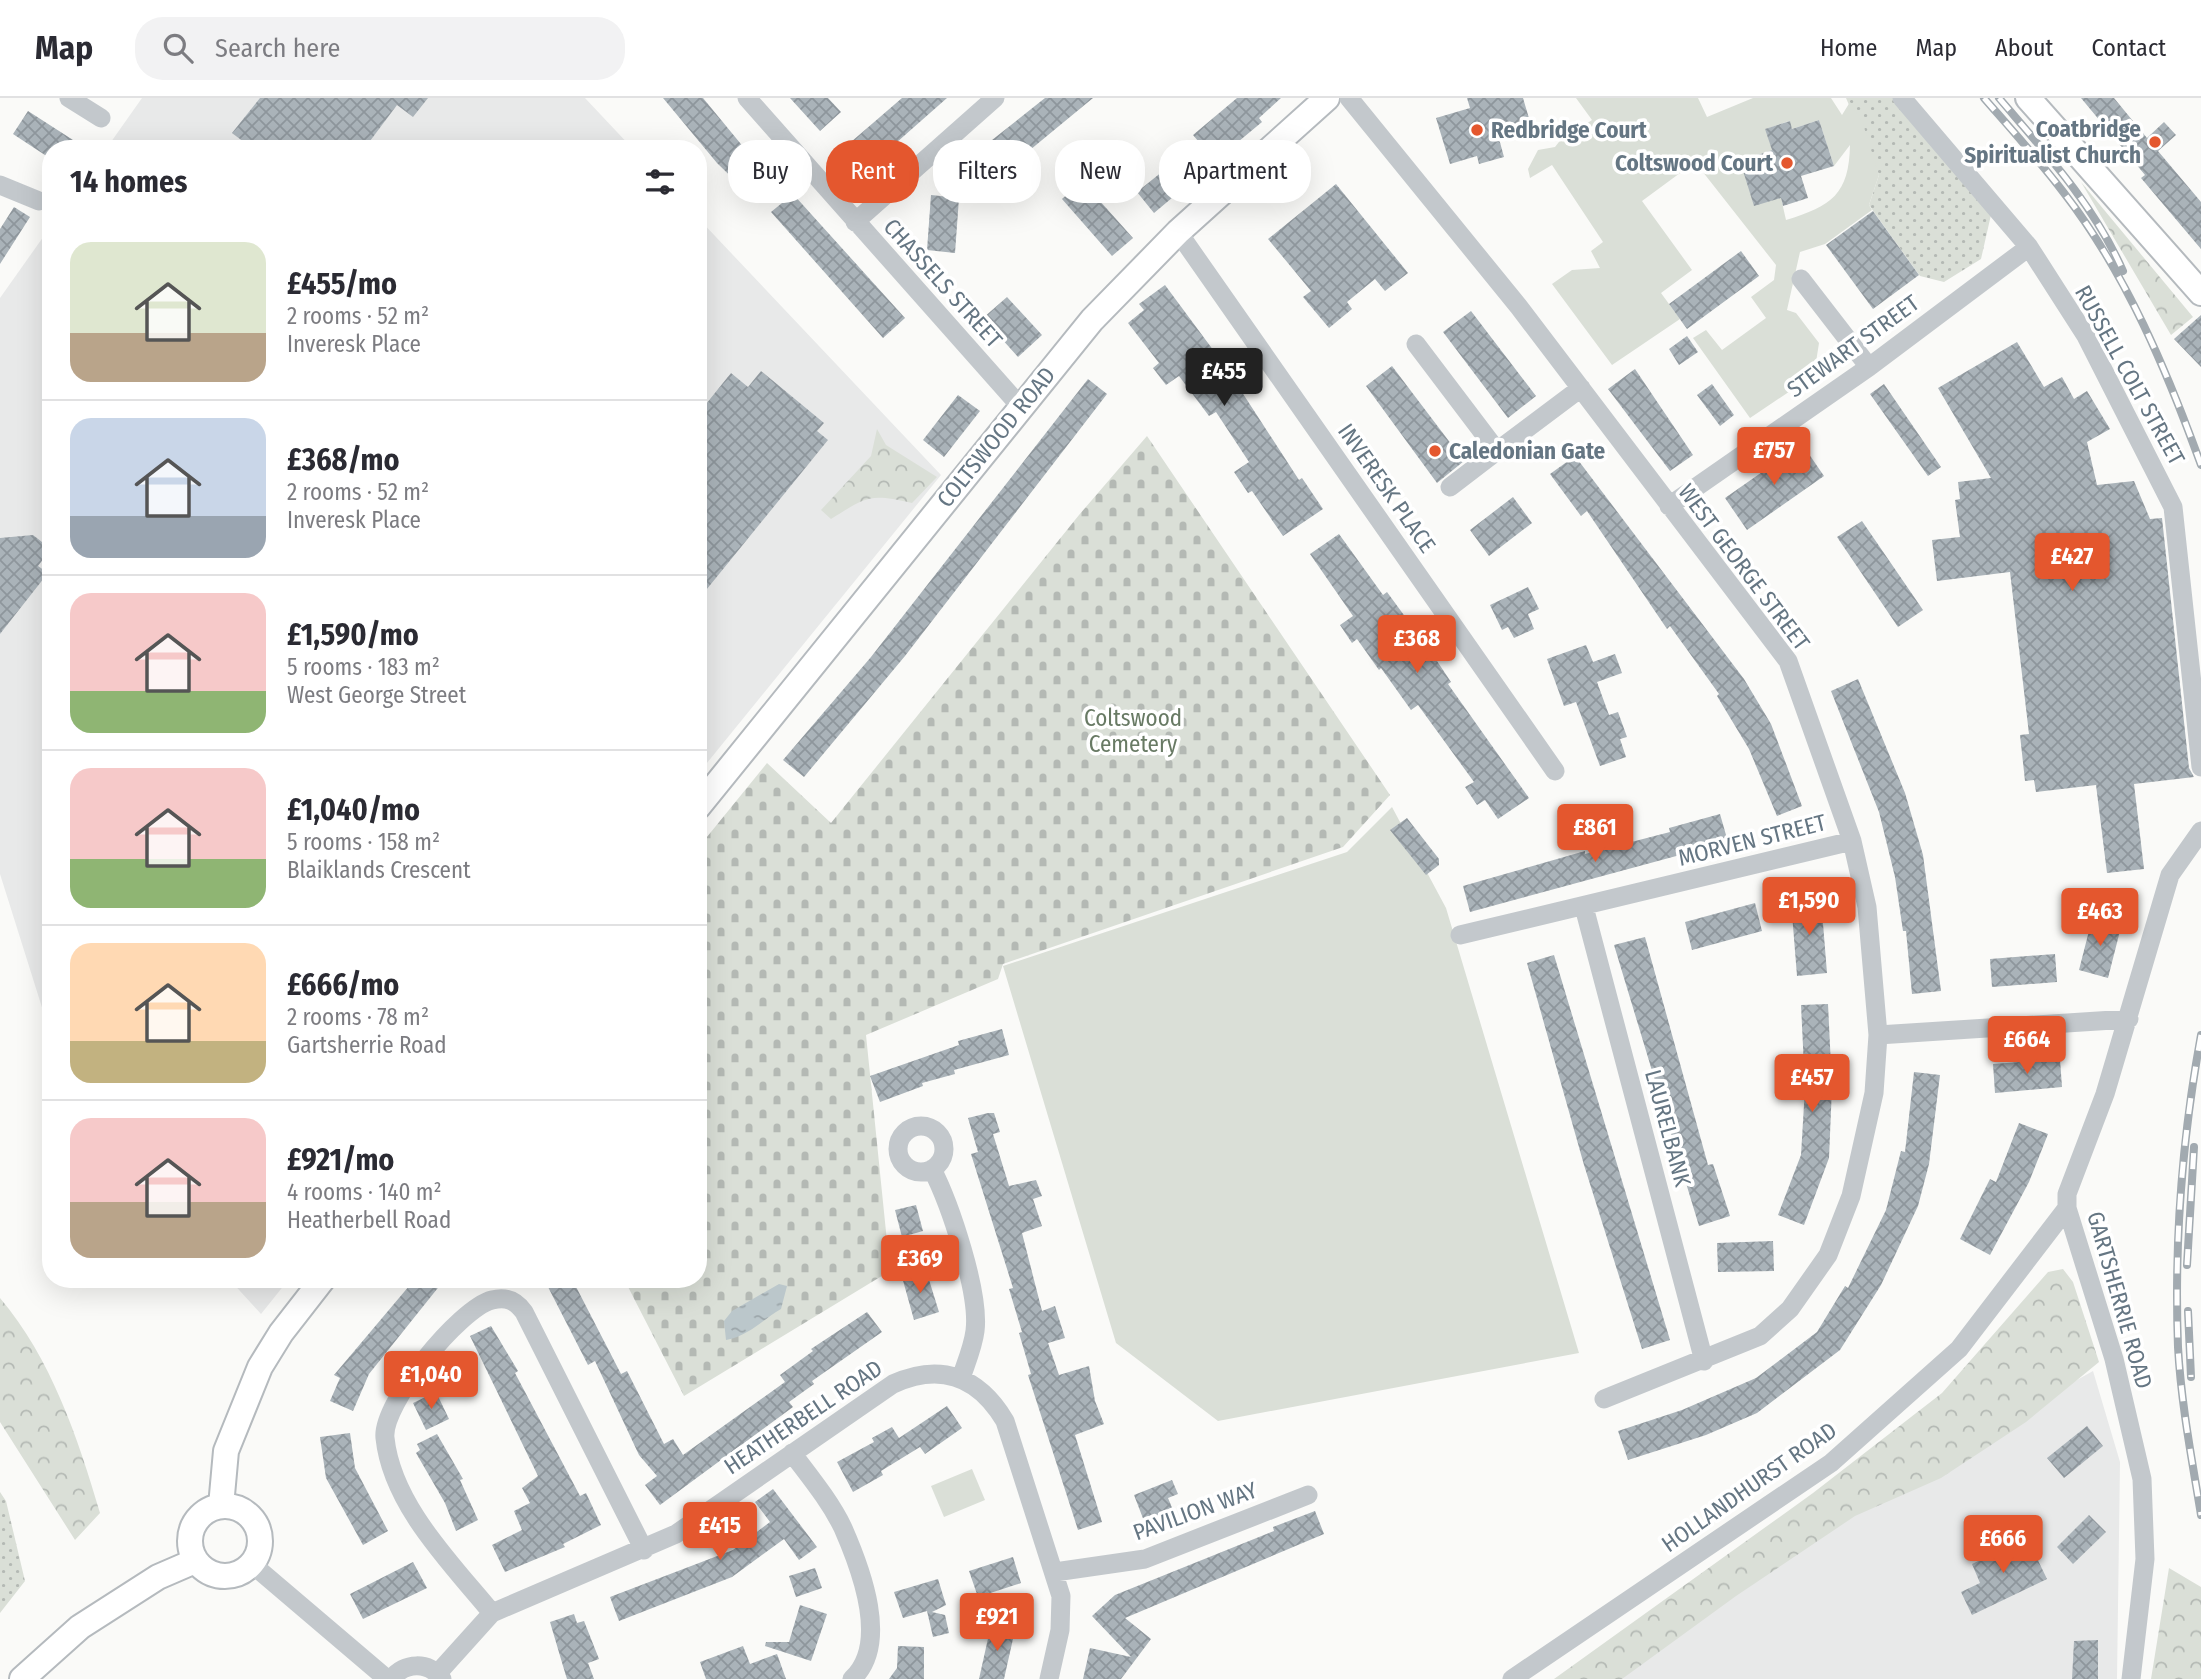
<!DOCTYPE html>
<html lang="en">
<head>
<meta charset="utf-8">
<style>
  body { margin:0; font-family:"Fira Sans Condensed",sans-serif; background:#f2f2f3; color:#2b2b33; height:100vh; display:flex; flex-direction:column; font-size:26px; white-space:nowrap }
  * { box-sizing:border-box; margin:0 }
  p { font-size:23px; color:#7c7c81 }
  .icon { flex:none; width:38px; height:38px; fill:none; stroke:currentColor; stroke-width:2; stroke-linecap:round; stroke-linejoin:round }
  .map { position:relative; flex:1; overflow:hidden }
  .drawer { position:absolute; left:42px; top:42px; width:665px; height:1148px; display:flex; flex-direction:column; background:#fff; border-radius:28px; box-shadow:0 7px 28px #0002 }
  .drawer>* { flex:none }
  .hud { position:absolute; left:728px; top:42px; width:665px; height:63px; display:flex; gap:14px }
  .price { position:absolute; translate:-50% -60px; padding:0 16px; border-radius:7px; background:#e4572e; color:#fff; font-size:23px; line-height:46px; filter:drop-shadow(0 2px 4px #0008) }
  .price::after { content:''; position:absolute; left:50%; top:42px; width:21px; height:16px; margin-left:-10px; background:inherit; clip-path:polygon(0 0,100% 0,50% 100%) }
  .price.selected { background:#222; color:#fff }
  ul { padding:0; list-style:none }
  li { display:flex; align-items:center; gap:21px; height:175px; padding:0 28px }
  li+li { border-top:2px solid #e1e1e2 }
  li span { display:grid; place-items:center; flex:none; width:196px; height:140px; border-radius:21px; color:#555 }
  li>.icon { margin-inline-start:auto }
  span .icon { width:84px; height:84px; fill:#fffc; stroke-width:1 }
  li b { font-size:30px }
  h2 { display:flex; justify-content:space-between; align-items:center; height:84px; padding:0 28px; font-size:30px }
  .pill { padding:0 24px; border-radius:28px; background:#fff; box-shadow:0 7px 28px #0002; font-size:24px; line-height:63px }
  .pill.selected { background:#e4572e; color:#fff }
  header { display:flex; align-items:center; gap:42px; box-sizing:border-box; height:98px; padding:0 35px; background:#fff; border-bottom:2px solid #e1e1e2 }
  header strong { font-size:33px }
  nav { display:flex; gap:38px; margin-inline-start:auto; font-size:24px }
  .search { width:490px; height:63px; background:#f2f2f3; display:flex; align-items:center; gap:18px; box-sizing:border-box; padding:0 24px; border-radius:28px; color:#7c7c81; font-size:26px }
  .map>svg:first-child { display:block }
  .built { fill:#e8e9e9 }
  .grass { fill:url(#grass-dots) }
  .forest { fill:url(#forest-crowns) }
  .cemetery { fill:url(#cemetery-stones) }
  .green { fill:#dadfd7; fill-rule:evenodd }
  .water { fill:url(#water-ripples) }
  .building { fill:url(#building-cross-hatch) }
  .lines { fill:none; stroke-linecap:round; stroke-linejoin:round }
  .major-casing { stroke:#b5babe; stroke-width:28 }
  .minor { stroke:#c3c8cc; stroke-width:19 }
  .major { stroke:#fff; stroke-width:24 }
  .rail-casing { stroke:#a2aab0; stroke-width:8 }
  .rail { stroke:#fff; stroke-width:5; stroke-dasharray:16; stroke-linecap:butt }
  .poi-dot { fill:#e4572e; stroke:#fff; stroke-width:2.5 }
  .labels { text-anchor:middle; stroke-width:7; stroke-linejoin:round; paint-order:stroke }
  .poi-label { font-size:23px; font-weight:bold; fill:#657683; stroke:#fff; text-anchor:end }
  .street-label { font-size:23px; fill:#657683; stroke:#fff }
  .park-label { font-size:23px; fill:#687a64; stroke:#fff }
</style>
</head>
<body>
<header>
<strong>Map</strong>
<div class="search"><svg class="icon" aria-label="search" viewBox="0 0 24 24"><circle cx="10" cy="10" r="6"/><path d="M15 15l6 6"/></svg>Search here</div>
<nav><a>Home</a><a>Map</a><a>About</a><a>Contact</a></nav>
</header>
<div class="map">
<svg width="2201" height="1581" viewBox="0 0 2201 1581">
  <defs>
    <pattern id="grass-dots" width="8" height="8" patternUnits="userSpaceOnUse" patternTransform="scale(1.75)"><rect width="8" height="8" fill="#dadfd7"/><path d="M2 2h.1M6 6h.1" fill="none" stroke="#b4b9b4" stroke-width="1.8" stroke-linecap="round"/></pattern>
    <pattern id="forest-crowns" width="20" height="18" patternUnits="userSpaceOnUse" patternTransform="scale(1.75)"><rect width="20" height="18" fill="#dadfd7"/><path d="M2 6a3 3 0 1 1 6 0M12 15a3 3 0 1 1 6 0" fill="none" stroke="#b4b9b4"/></pattern>
    <pattern id="cemetery-stones" width="16" height="16" patternUnits="userSpaceOnUse" patternTransform="scale(1.75)"><rect width="16" height="16" fill="#dadfd7"/><path d="M2 7V4a2 2 0 0 1 4 0v3zM10 15v-3a2 2 0 0 1 4 0v3z" fill="#b4b9b4"/></pattern>
    <pattern id="water-ripples" width="26" height="14" patternUnits="userSpaceOnUse" patternTransform="scale(1.75)"><rect width="26" height="14" fill="#bbc7cb"/><path d="M2 4q2-2 4 0t4 0M15 11q2-2 4 0t4 0" fill="none" stroke="#9ca6aa"/></pattern>
    <pattern id="building-cross-hatch" width="8" height="8" patternUnits="userSpaceOnUse" patternTransform="scale(1.75)"><rect width="8" height="8" fill="#aab3b9"/><path d="M0 0l8 8M0 8l8-8" fill="none" stroke="#8e969c"/></pattern>
  </defs>
  <rect width="100%" height="100%" fill="#fafaf8"/>
  <path class="built" d="M142,0H585L633,51H106Z
    M698,120L941,377L698,676Z
    M51,128V938L0,776V200Z
    M229,1181H289L261,1216Z
    M2093,1273L2120,1364L2117,1581H1592L1859,1404Z"/>
  <path class="grass" d="M1846,0H1902L1993,108L1981,161L1944,184L1920,178L1869,107L1879,77Z
    M0,1394L6,1403L25,1483L0,1515Z"/>
  <path class="forest" d="M2081,84L2193,219L2171,237Z
    M877,331L886,347L937,379L912,405C868,395 867,399 831,421L821,412L871,358Z
    M2063,1171L2073,1184L2099,1264L2026,1324L1941,1380L1855,1418L1736,1498L1622,1581H1554L1813,1395L1942,1295L2048,1174Z
    M0,1200C51,1260 78,1340 100,1415L75,1442L0,1324Z
    M2169,1470L2201,1489V1581H2151Z"/>
  <path class="cemetery" d="M1147,338L1390,697L1343,749L1003,866L998,881L866,937L890,1173L684,1298L624,1181H698V750L767,665L831,725L1079,417Z"/>
  <path class="green" d="M1576,0H1698L1707,19L1753,0H1831L1842,17L1850,4L1863,26L1879,77L1869,107L1872,112L1825,146L1800,154L1787,212L1796,215L1819,245L1814,277L1750,320L1693,240L1706,232L1722,252L1766,220L1751,199L1774,182L1776,167L1695,64L1642,103L1692,172L1661,195L1680,221L1612,267L1552,186L1572,172L1600,170L1591,153L1603,144L1552,67L1530,80L1528,71L1538,52L1555,49L1566,35L1574,34L1592,22ZM1819,22L1834,68L1850,47C1849,96 1832,108 1786,122L1781,100L1740,63L1772,52L1766,31L1789,23L1792,31Z
    M1392,709L1446,810L1579,1255L1218,1323L1116,1245L1003,868L1347,754Z
    M972,1371L985,1402L944,1419L931,1388Z"/>
  <path class="water" d="M779,1186L787,1188L781,1211C762,1222 749,1238 726,1242L724,1223L732,1213Z"/>
  <path class="building" d="M260,0H428L413,19L397,7L364,51H253L232,35Z
    M663,0H703L759,68L761,66L773,76L750,97L717,65Z
    M790,0H828L841,14L820,33Z
    M902,0H947L871,67L851,44Z
    M1045,0H1093L984,90L963,65Z
    M1237,0H1281L1259,20L1262,24L1215,63L1193,37Z
    M1467,0H1523L1531,27L1498,37L1504,59L1479,66L1477,58L1450,66L1436,20L1470,10Z
    M2081,0H2114L2147,40L2164,24L2176,37L2158,53L2201,104V151L2141,80L2145,77Z
    M28,13L87,51H51V61L13,36Z
    M1819,22L1834,68L1801,78L1808,100L1783,108L1781,100L1754,108L1740,63L1772,52L1765,31L1790,23L1792,31Z
    M1168,69L1185,89L1154,115L1137,94Z
    M1082,83L1133,140L1112,158L1062,101Z
    M1336,86L1408,175L1385,193L1375,181L1347,204L1352,211L1329,230L1303,199L1311,193L1268,141Z
    M793,96L905,220L883,240L771,114Z
    M931,97L959,100L955,155L927,152Z
    M14,109L30,119L0,166V131Z
    M1873,113L1919,177L1873,211L1826,147Z
    M1741,153L1759,178L1687,231L1669,206Z
    M1165,187L1225,268L1299,382L1302,380L1323,411L1283,438L1252,393L1248,395L1234,374L1249,364L1216,314L1209,318L1179,278L1166,287L1153,270L1159,265L1128,225L1144,212L1139,206Z
    M1007,199L1042,237L1018,259L983,220Z
    M1471,213L1536,298L1508,320L1443,234Z
    M2201,217V269L2174,241Z
    M1687,238L1698,254L1679,267L1669,251Z
    M2017,244L2044,289L2062,279L2074,301L2087,293L2110,331L2087,344L2097,387L2134,383L2150,421L2162,420L2189,670L2194,679L2134,686L2144,771L2107,775L2096,687L2036,694L2034,682L2025,683L2020,637L2029,636L2010,474L1937,483L1932,442L1960,439L1955,402L1960,401L1958,384L1991,380L1938,290Z
    M1392,268L1464,363L1437,385L1366,288Z
    M1635,271L1693,357L1670,373L1608,291Z
    M761,273L824,325L817,333L828,342L698,502V316L731,275L748,289Z
    M1088,281L1107,296L905,558L804,679L783,662L871,559Z
    M1712,286L1734,317L1720,328L1697,297Z
    M1884,286L1941,369L1928,378L1870,296Z
    M958,297L980,313L944,359L923,342Z
    M1802,346L1824,378L1747,432L1725,400Z
    M1575,358L1744,581L1771,626L1802,708L1777,718L1749,651L1717,598L1719,596L1670,528L1667,531L1587,413L1581,418L1550,376Z
    M1513,399L1532,425L1489,458L1470,432Z
    M1862,423L1923,512L1898,529L1837,439Z
    M1339,436L1383,497L1387,494L1431,554L1451,584L1448,586L1529,700L1498,721L1485,702L1477,707L1465,689L1474,684L1418,607L1411,612L1381,570L1379,572L1357,541L1352,545L1340,527L1353,518L1310,456Z
    M33,437L51,451L38,468L48,475L0,536V440Z
    M1528,489L1539,511L1528,516L1534,531L1514,540L1508,529L1502,532L1490,507Z
    M1586,547L1593,564L1615,556L1622,575L1597,584L1609,617L1618,614L1627,639L1620,641L1626,659L1600,668L1576,604L1564,608L1547,561Z
    M1858,581L1905,695L1923,757L1941,893L1912,896L1906,833H1903L1895,779L1879,714L1831,593Z
    M1720,716L1728,744L1470,814L1463,788L1585,753V756L1670,734L1669,730Z
    M1407,720L1439,761V767L1426,777L1390,732Z
    M1821,801L1827,875L1797,878L1791,803Z
    M1755,805L1762,833L1692,852L1685,824Z
    M2092,821L2121,829L2108,880L2079,872Z
    M1645,839L1708,1067L1713,1066L1730,1118L1699,1128L1614,847Z
    M2055,856L2057,884L1992,889L1990,861Z
    M1554,857L1670,1242L1642,1251L1584,1067L1527,865Z
    M1828,906L1832,989L1829,1060L1804,1127L1778,1117L1801,1057L1805,990L1801,907Z
    M1002,931L1009,957L954,972L955,976L922,985L923,988L880,1004L870,978L959,947L958,943Z
    M2060,961L2062,989L1995,995L1993,966Z
    M1914,974L1940,977L1929,1066L1918,1108L1881,1187L1840,1252L1757,1315L1706,1337L1628,1362L1618,1333L1682,1312L1756,1280L1817,1234L1845,1188L1848,1190L1886,1112L1901,1053L1905,1054Z
    M988,1015H994L1000,1034L993,1036L1009,1088L1036,1082L1042,1098L1033,1101L1042,1128L1022,1135L1042,1213L1055,1208L1065,1240L1048,1245L1059,1277L1089,1268L1095,1303L1104,1326L1075,1337L1102,1424L1078,1432L1028,1277L1031,1276L1019,1235L1022,1234L1009,1191L1013,1190L971,1056L978,1054L968,1020Z
    M2019,1025L2048,1036L2029,1084L1990,1157L1960,1141L1990,1081L1996,1084Z
    M916,1107L923,1133L902,1139L895,1112Z
    M1773,1143L1774,1173L1718,1174L1717,1145Z
    M926,1172L939,1214L914,1222L902,1179Z
    M415,1181H445L369,1276L353,1313L330,1303L340,1280L334,1277Z
    M557,1181H572L621,1276L627,1273L664,1346L673,1341L683,1357L785,1284L780,1277L813,1253L811,1251L867,1214L882,1234L812,1283L814,1286L789,1304L793,1309L660,1407L645,1387L657,1378L639,1357L595,1263L588,1267L547,1187Z
    M491,1228L518,1273L515,1275L580,1398L586,1395L601,1427L563,1446L565,1449L505,1474L492,1447L522,1432L514,1413L530,1405L522,1390L538,1378L470,1238Z
    M436,1294L449,1321L426,1332L413,1305Z
    M947,1308L962,1330L925,1356L920,1349L881,1373L883,1377L853,1394L837,1364L874,1344L872,1340L892,1329L899,1340Z
    M2087,1328L2103,1348L2064,1380L2047,1360Z
    M350,1335L355,1370L388,1433L363,1447L326,1380L320,1339Z
    M437,1336L463,1381L460,1382L478,1422L456,1433L445,1405L416,1355L420,1352L417,1346Z
    M1172,1382L1178,1396L1168,1400L1173,1412L1144,1423L1134,1397Z
    M773,1391L817,1449L799,1462L784,1441L732,1479L619,1523L610,1499L733,1452L770,1424L755,1404Z
    M1315,1413L1324,1436L1125,1520L1151,1541L1121,1581H1083L1090,1550L1131,1559L1092,1518L1115,1497L1274,1433L1273,1429Z
    M2089,1417L2106,1434L2073,1466L2057,1449Z
    M2013,1436L2022,1454L2032,1450L2047,1481L1972,1517L1961,1494L1980,1485L1972,1466L1999,1453L1995,1444Z
    M1013,1459L1021,1485L978,1499L969,1473Z
    M413,1464L427,1490L363,1521L350,1496Z
    M815,1470L822,1490L796,1499L789,1478Z
    M938,1481L946,1507L932,1514L945,1517L949,1535L933,1539L927,1513L903,1520L894,1494Z
    M800,1507L827,1516L811,1563L765,1548L766,1544H789Z
    M574,1516L577,1525L584,1523L599,1561L588,1565L594,1581H567L563,1568L550,1524Z
    M991,1527L1015,1532L1004,1581H979Z
    M2098,1542V1581H2072L2074,1543Z
    M743,1548L750,1566L777,1556L786,1581H706L700,1564Z
    M898,1548L924,1549V1581H889L897,1570Z"/>
  <g class="lines">
    <g class="major-casing">
      <path id="major" d="M2028,0L2201,195
        M698,709L1092,222L1178,134L1327,0
        M190 1443a35 35 0 1 1 70 0a35 35 0 1 1-70 0Z
        M221,1408L226,1353L260,1269L281,1235L323,1181
        M22,1581L80,1529L158,1479L195,1463"/>
    </g>
    <path class="minor" d="M69,0L101,20
      M747,0L1020,308
      M1349,0L1519,209L1788,563L1852,743L1867,809L1878,937L1874,995L1851,1098L1828,1157L1790,1211L1760,1238L1604,1301
      M1902,0L2029,149L2086,238L2173,409L2201,669
      M0,87L39,103
      M855,124L995,0
      M1178,134L1555,673
      M1801,181L1869,269
      M1416,246L1497,353L1581,290
      M1450,389L1497,353
      M1669,408L1869,269L2029,149
      M1584,809L1704,1263
      M1460,837L1852,743
      M1878,937L2129,921
      M898 1051a23 23 0 1 1 46 0a23 23 0 1 1-46 0Z
      M932,1071C950,1106 980,1195 975,1233C973,1249 966,1265 961,1280
      M792,1355C810,1379 830,1403 843,1430C861,1471 890,1546 852,1581
      M253,1467L387,1581
      M1055,1474L1145,1461L1308,1397
      M492,1515C451,1465 392,1407 385,1340C381,1306 460,1210 492,1202C507,1198 516,1203 524,1214L644,1452
      M437,1576L492,1515L676,1436L893,1286C941,1264 979,1279 1005,1323L1061,1498L1060,1532L1049,1581
      M391,1581C405,1564 428,1563 442,1581
      M1512,1581L1831,1365L1959,1251L2067,1110
      M2131,1581L2145,1461L2142,1381L2114,1261L2067,1110V1096L2105,996L2170,777L2201,733"/>
    <use href="#major" class="major"/>
    <g class="rail-casing">
      <path id="rail" d="M1984,0C2011,31 2039,62 2064,95C2126,175 2167,273 2201,367
        M1999,0C2045,54 2094,107 2123,173
        M2201,937C2182,1041 2174,1143 2178,1249C2181,1305 2192,1362 2201,1417
        M2187,1167L2194,1049
        M2188,1213L2191,1279"/>
    </g>
    <use href="#rail" class="rail"/>
  </g>
  <g class="poi-dot">
    <circle cx="1477" cy="32" r="7"/>
    <circle cx="2155" cy="44" r="7"/>
    <circle cx="1787" cy="65" r="7"/>
    <circle cx="1435" cy="353" r="7"/>
  </g>
  <g class="labels">
    <g class="poi-label">
      <text x="2141" y="39">Coatbridge<tspan x="2141" dy="26">Spiritualist Church</tspan></text>
      <text x="1491" y="40" text-anchor="start">Redbridge Court</text>
      <text x="1773" y="73">Coltswood Court</text>
      <text x="1449" y="361" text-anchor="start">Caledonian Gate</text>
    </g>
    <g class="street-label">
      <text transform="translate(943 185) rotate(48)" y="8">CHASSELS STREET</text>
      <text transform="translate(1853 248) rotate(-36)" y="8">STEWART STREET</text>
      <text transform="translate(2130 277) rotate(61)" y="8">RUSSELL COLT STREET</text>
      <text transform="translate(996 339) rotate(-51)" y="8">COLTSWOOD ROAD</text>
      <text transform="translate(1387 390) rotate(55)" y="8">INVERESK PLACE</text>
      <text transform="translate(1744 469) rotate(53)" y="8">WEST GEORGE STREET</text>
      <text transform="translate(1752 742) rotate(-14)" y="8">MORVEN STREET</text>
      <text transform="translate(1668 1030) rotate(75)" y="8">LAURELBANK</text>
      <text transform="translate(2120 1202) rotate(74)" y="8">GARTSHERRIE ROAD</text>
      <text transform="translate(803 1319) rotate(-34)" y="8">HEATHERBELL ROAD</text>
      <text transform="translate(1749 1389) rotate(-35)" y="8">HOLLANDHURST ROAD</text>
      <text transform="translate(1195 1413) rotate(-20)" y="8">PAVILION WAY</text>
    </g>
    <g class="park-label">
      <text x="1133" y="628">Coltswood<tspan x="1133" dy="26">Cemetery</tspan></text>
    </g>
  </g>
</svg>
<b class="price selected" style="left:1224px;top:310px">£455</b>
<b class="price" style="left:1774px;top:389px">£757</b>
<b class="price" style="left:2072px;top:495px">£427</b>
<b class="price" style="left:1417px;top:577px">£368</b>
<b class="price" style="left:1595px;top:766px">£861</b>
<b class="price" style="left:1809px;top:839px">£1,590</b>
<b class="price" style="left:2100px;top:850px">£463</b>
<b class="price" style="left:2027px;top:978px">£664</b>
<b class="price" style="left:1812px;top:1016px">£457</b>
<b class="price" style="left:920px;top:1197px">£369</b>
<b class="price" style="left:431px;top:1313px">£1,040</b>
<b class="price" style="left:720px;top:1464px">£415</b>
<b class="price" style="left:2003px;top:1477px">£666</b>
<b class="price" style="left:997px;top:1555px">£921</b>
<div class="hud">
<a class="pill">Buy</a>
<a class="pill selected">Rent</a>
<a class="pill">Filters</a>
<a class="pill">New</a>
<a class="pill">Apartment</a>
</div>
<section class="drawer">
<h2>14 homes<svg class="icon" aria-label="filters" viewBox="0 0 24 24"><path d="M4 7h16M4 17h16"/><circle cx="9" cy="7" r="2"/><circle cx="15" cy="17" r="2"/></svg></h2>
<ul>
<li><span style="background:linear-gradient(#dfe7d0 65%,#b9a48a 0)"><svg class="icon" aria-label="home" viewBox="0 0 24 24"><path d="M3 11l9-7 9 7M6 9v11h12V9"/></svg></span><div><b>£455/mo</b><p>2 rooms · 52 m²</p><p>Inveresk Place</p></div></li>
<li><span style="background:linear-gradient(#c9d6e8 70%,#9aa5b1 0)"><svg class="icon" aria-label="home" viewBox="0 0 24 24"><path d="M3 11l9-7 9 7M6 9v11h12V9"/></svg></span><div><b>£368/mo</b><p>2 rooms · 52 m²</p><p>Inveresk Place</p></div></li>
<li><span style="background:linear-gradient(#f6c9c9 70%,#8fb573 0)"><svg class="icon" aria-label="home" viewBox="0 0 24 24"><path d="M3 11l9-7 9 7M6 9v11h12V9"/></svg></span><div><b>£1,590/mo</b><p>5 rooms · 183 m²</p><p>West George Street</p></div></li>
<li><span style="background:linear-gradient(#f6c9c9 65%,#8fb573 0)"><svg class="icon" aria-label="home" viewBox="0 0 24 24"><path d="M3 11l9-7 9 7M6 9v11h12V9"/></svg></span><div><b>£1,040/mo</b><p>5 rooms · 158 m²</p><p>Blaiklands Crescent</p></div></li>
<li><span style="background:linear-gradient(#ffd9b3 70%,#c2b280 0)"><svg class="icon" aria-label="home" viewBox="0 0 24 24"><path d="M3 11l9-7 9 7M6 9v11h12V9"/></svg></span><div><b>£666/mo</b><p>2 rooms · 78 m²</p><p>Gartsherrie Road</p></div></li>
<li><span style="background:linear-gradient(#f6c9c9 60%,#b9a48a 0)"><svg class="icon" aria-label="home" viewBox="0 0 24 24"><path d="M3 11l9-7 9 7M6 9v11h12V9"/></svg></span><div><b>£921/mo</b><p>4 rooms · 140 m²</p><p>Heatherbell Road</p></div></li>
</ul>
</section>
</div>
</body>
</html>
